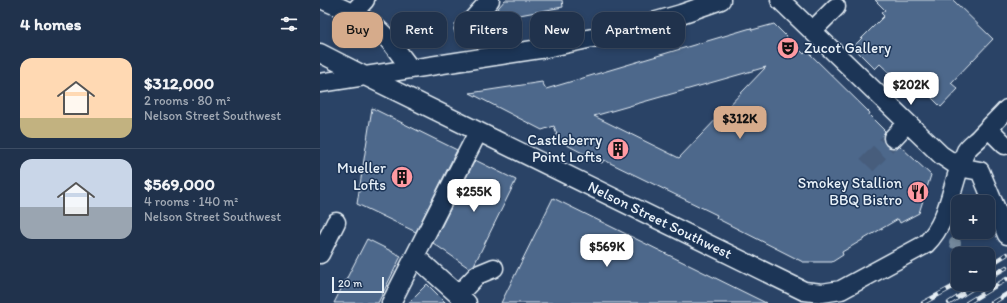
<!DOCTYPE html>
<html lang="en">
<head>
<meta charset="utf-8">
<style>
  body { margin:0; font-family:Itim,sans-serif; background:#2d3e56; color:#f1f3f6; height:100vh; display:flex; flex-direction:column; font-size:15px; white-space:nowrap }
  * { box-sizing:border-box; margin:0 }
  p { font-size:13px; color:#a2aab5 }
  .icon { flex:none; width:22px; height:22px; fill:none; stroke:currentColor; stroke-width:2; stroke-linecap:round; stroke-linejoin:round }
  .map { position:relative; flex:1; overflow:hidden }
  .side { display:flex; flex-direction:column; background:#20324c; width:320px }
  .side>* { flex:none }
  .guide { position:absolute; left:12px; top:12px; width:380px; height:36px; display:flex; gap:8px }
  .tools { position:absolute; left:631px; top:195px; display:grid; gap:8px }
  .tools a { display:grid; place-items:center; width:44px; height:44px; border-radius:8px; background:#20324c; box-shadow:0 2px 6px #0003,0 0 0 1px #3d4d64; font-size:20px }
  .scale { position:absolute; left:12px; bottom:10px; width:52px; box-sizing:border-box; padding-left:4px; border:2px solid #e8f1f8; border-top:0; font-size:11px; line-height:14px; white-space:nowrap; color:#e8f1f8; -webkit-text-stroke:3px #1d3557; paint-order:stroke }
  .price { position:absolute; translate:-50% -34px; padding:0 9px; border-radius:8px; background:#fff; color:#222; font-size:13px; line-height:26px; filter:drop-shadow(0 1px 2px #0008) }
  .price::after { content:''; position:absolute; left:50%; top:24px; width:12px; height:9px; margin-left:-6px; background:inherit; clip-path:polygon(0 0,100% 0,50% 100%) }
  .price.current { background:#d6ab8b; color:#111 }
  ul { padding:0; list-style:none }
  li { display:flex; align-items:center; gap:12px; height:100px; padding:0 20px }
  li+li { border-top:1px solid #3d4d64 }
  li span { display:grid; place-items:center; flex:none; width:112px; height:80px; border-radius:12px; color:#555 }
  li>.icon { margin-inline-start:auto }
  span .icon { width:48px; height:48px; fill:#fffc; stroke-width:1 }
  li b { font-size:17px }
  h2 { display:flex; justify-content:space-between; align-items:center; height:48px; padding:0 20px; font-size:17px }
  .chip { padding:0 14px; border-radius:12px; background:#20324c; box-shadow:0 2px 6px #0003,0 0 0 1px #3d4d64; font-size:14px; line-height:36px }
  .chip.current { background:#d6ab8b; color:#111 }
  main { display:flex; flex:1; min-height:0 }
  .map>svg:first-child { display:block }
  .building { fill:#4d678b; stroke:#e8f1f8; fill-rule:evenodd }
  .lines { fill:none; stroke-linecap:round; stroke-linejoin:round }
  .minor-tunnel { stroke:#465d7c; stroke-width:18; stroke-dasharray:18 9; stroke-linecap:butt }
  .minor-casing { stroke:#e8f1f8; stroke-width:21 }
  .path { stroke:#e8f1f8; stroke-width:2.5; stroke-dasharray:4 3; stroke-linecap:butt }
  .minor { stroke:#1d3557; stroke-width:18 }
  .rail-casing { stroke:#e8f1f8; stroke-width:4.5 }
  .rail { stroke:#1d3557; stroke-width:3; stroke-dasharray:9; stroke-linecap:butt }
  .tree { fill:#748a9e }
  .labels { text-anchor:middle; stroke-width:3; stroke-linejoin:round; paint-order:stroke }
  .poi-label { font-size:15px; fill:#e8f1f8; stroke:#1d3557; text-anchor:end }
  .street-label { font-size:15px; fill:#e8f1f8; stroke:#1d3557 }
</style>
</head>
<body>
<main>
<section class="side">
<h2>4 homes<svg class="icon" aria-label="filters" viewBox="0 0 24 24"><path d="M4 7h16M4 17h16"/><circle cx="9" cy="7" r="2"/><circle cx="15" cy="17" r="2"/></svg></h2>
<ul>
<li><span style="background:linear-gradient(#ffd9b3 75%,#c2b280 0)"><svg class="icon" aria-label="home" viewBox="0 0 24 24"><path d="M3 11l9-7 9 7M6 9v11h12V9"/></svg></span><div><b>$312,000</b><p>2 rooms · 80 m²</p><p>Nelson Street Southwest</p></div></li>
<li><span style="background:linear-gradient(#c9d6e8 60%,#9aa5b1 0)"><svg class="icon" aria-label="home" viewBox="0 0 24 24"><path d="M3 11l9-7 9 7M6 9v11h12V9"/></svg></span><div><b>$569,000</b><p>4 rooms · 140 m²</p><p>Nelson Street Southwest</p></div></li>
</ul>
</section>
<div class="map">
<svg width="687" height="303" viewBox="0 0 687 303">
  <rect width="100%" height="100%" fill="#2a4366"/>
  <filter id="ink" filterUnits="userSpaceOnUse"><feTurbulence type="fractalNoise" baseFrequency=".025" numOctaves="2"/><feDisplacementMap in="SourceGraphic" scale="8" xChannelSelector="R" yChannelSelector="G"/><feConvolveMatrix kernelMatrix="1 2 1 2 8 2 1 2 1" color-interpolation-filters="sRGB"/></filter>
  <g filter="url(#ink)">
    <path class="building" d="M185,0H242L243,7L167,21Z
      M555,0H633L673,39L631,83L638,89L621,107L602,88L594,96L560,64L555,69L533,47L564,16L561,13L565,10Z
      M454,24L484,54L487,51L550,113L549,115L565,131L563,136V141L566,145L571,148H576L580,146L611,175L599,213L580,223L578,219L522,252L523,255L512,262H483L396,218L397,215L284,160L282,163L239,141L234,126L222,130L150,93L222,82L226,89L431,28L432,30ZM446,67L359,158L274,116Z
      M52,108L137,150L96,232L37,204Z
      M155,160L196,180L154,265L149,268L113,243Z
      M233,198L446,303H181Z
      M47,239L81,256L58,303H14Z
      M107,284L126,303H88Z"/>
    <g class="lines">
      <path class="minor-tunnel" d="M547,165L573,138"/>
      <g class="minor-casing">
        <path id="minor" d="M3,0C19,7 36,14 50,23C67,34 79,54 91,69
          M460,0L621,155L639,167L660,171L687,235
          M32,14L45,0
          M144,29L170,0
          M492,31L516,7
          M0,53L45,76L484,291L502,293L521,290L606,244C631,219 631,182 646,151C649,146 655,142 659,138C668,128 678,119 687,109
          M0,83L226,48L291,34L361,14L401,0
          M668,128L685,145
          M573,138L587,123
          M0,254L16,222
          M95,256L147,303
          M138,295L157,275L174,268
          M71,303L158,132"/>
      </g>
      <path class="path" d="M635,236L641,232"/>
      <use href="#minor" class="minor"/>
      <g class="rail-casing">
        <path id="rail" d="M668,266L687,254
          M668,278L687,267
          M603,303L638,284
          M629,303L659,284
          M647,303L687,279
          M672,303L687,294"/>
      </g>
      <use href="#rail" class="rail"/>
    </g>
    <circle class="tree" cx="635" cy="243" r="6"/>
  </g>
  <defs>
    <g id="theatre-disc" transform="scale(1.15)"><circle r="9.5" fill="#ff9aa2" stroke="#1d3557"/><path d="M-5-5.5Q0-4 5-5.5V0Q5 5 0 6Q-5 5-5 0ZM-3.3-2.5H-1v1.5H-3.3ZM1-2.5H3.3v1.5H1ZM-2.8 1Q0 5.5 2.8 1Z" fill="#111"/></g>
    <g id="building-disc" transform="scale(1.15)"><circle r="9.5" fill="#ff9aa2" stroke="#1d3557"/><path d="M-4-6H4V6H1V3H-1V6H-4ZM-2.5-4.3h1.7v1.8h-1.7ZM.8-4.3h1.7v1.8H.8ZM-2.5-1h1.7V.8h-1.7ZM.8-1h1.7V.8H.8Z" fill="#111"/></g>
    <g id="restaurant-disc" transform="scale(1.15)"><circle r="9.5" fill="#ff9aa2" stroke="#1d3557"/><path d="M-5-6h1v4h1v-4h1v4h1v-4h1v5L-1.5 .5V6h-2V.5L-5-1ZM5-6V6H3V1.5H1.5Q1.5-4 5-6Z" fill="#111"/></g>
  </defs>
  <g fill-rule="evenodd">
    <use href="#theatre-disc" x="468" y="48"/>
    <use href="#building-disc" x="298" y="149"/>
    <use href="#building-disc" x="82" y="177"/>
    <use href="#restaurant-disc" x="598" y="192"/>
  </g>
  <g class="labels">
    <g class="poi-label">
      <text x="484" y="53" text-anchor="start">Zucot Gallery</text>
      <text x="282" y="145">Castleberry<tspan x="282" dy="17">Point Lofts</tspan></text>
      <text x="66" y="173">Mueller<tspan x="66" dy="17">Lofts</tspan></text>
      <text x="582" y="188">Smokey Stallion<tspan x="582" dy="17">BBQ Bistro</tspan></text>
    </g>
    <g class="street-label">
      <text transform="translate(340 220) rotate(26)" y="5">Nelson Street Southwest</text>
    </g>
  </g>
</svg>
<div class="tools">
<a>+</a>
<a>−</a>
</div>
<div class="scale">20 m</div>
<b class="price" style="left:591px;top:106px">$202K</b>
<b class="price current" style="left:420px;top:140px">$312K</b>
<b class="price" style="left:154px;top:213px">$255K</b>
<b class="price" style="left:287px;top:268px">$569K</b>
<div class="guide">
<a class="chip current">Buy</a>
<a class="chip">Rent</a>
<a class="chip">Filters</a>
<a class="chip">New</a>
<a class="chip">Apartment</a>
</div>
</div>
</main>
</body>
</html>
